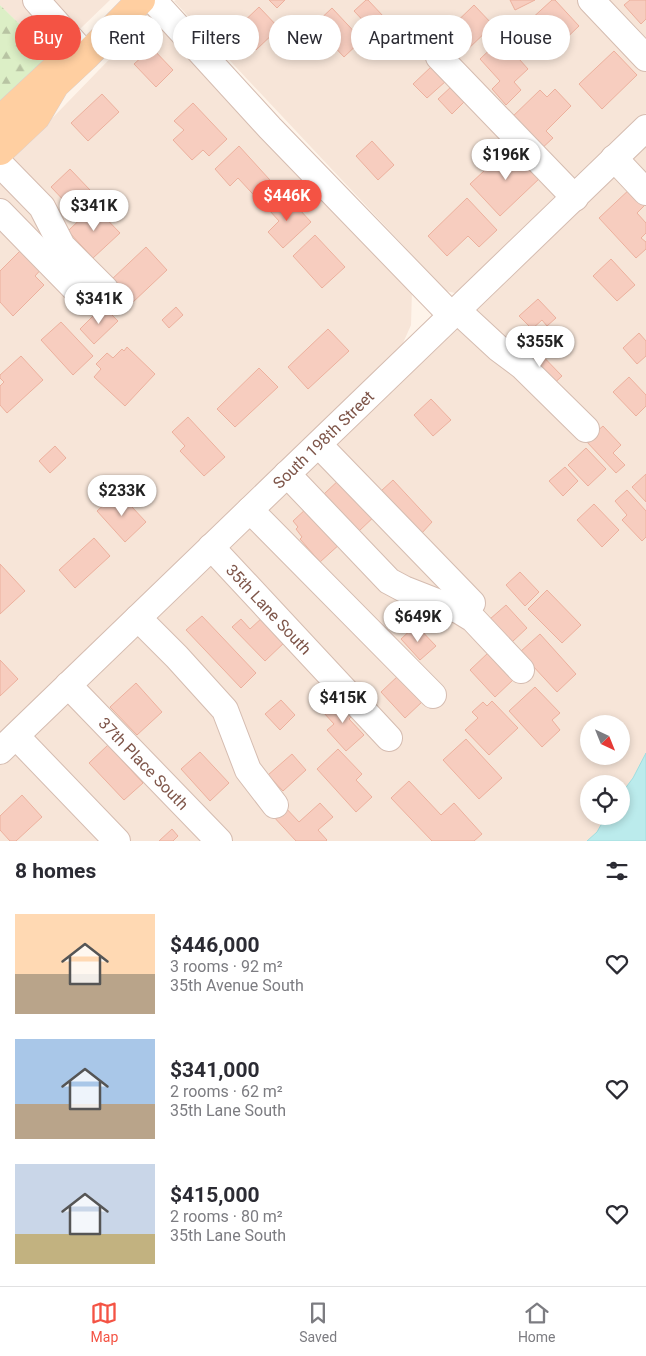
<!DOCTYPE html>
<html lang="en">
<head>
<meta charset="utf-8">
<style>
  body { margin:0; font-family:Roboto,sans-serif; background:#f2f2f3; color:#2b2b33; height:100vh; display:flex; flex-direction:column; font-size:19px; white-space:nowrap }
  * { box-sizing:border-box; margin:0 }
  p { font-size:16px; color:#7c7c81 }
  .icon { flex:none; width:28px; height:28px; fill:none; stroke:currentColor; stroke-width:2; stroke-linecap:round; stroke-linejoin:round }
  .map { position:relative; height:841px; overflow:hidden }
  .panel { display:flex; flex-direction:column; background:#fff; flex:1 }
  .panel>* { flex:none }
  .hud { position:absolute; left:15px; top:15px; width:616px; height:45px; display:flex; gap:10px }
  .needle { width:32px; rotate:137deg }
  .controls { position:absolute; left:580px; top:715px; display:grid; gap:10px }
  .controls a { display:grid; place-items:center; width:50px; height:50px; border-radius:50%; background:#fff; box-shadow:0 2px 8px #0003; font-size:25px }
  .price { position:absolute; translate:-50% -42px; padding:0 11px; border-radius:18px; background:#fff; color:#222; font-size:16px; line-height:32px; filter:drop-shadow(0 1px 2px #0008) }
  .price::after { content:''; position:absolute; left:50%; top:30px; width:15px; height:11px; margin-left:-8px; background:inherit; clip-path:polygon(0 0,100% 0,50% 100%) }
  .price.selected { background:#f45344; color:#fff }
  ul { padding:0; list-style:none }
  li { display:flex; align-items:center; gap:15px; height:125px; padding:0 15px }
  li span { display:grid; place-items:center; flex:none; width:140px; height:100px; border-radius:0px; color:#555 }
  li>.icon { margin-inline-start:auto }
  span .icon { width:60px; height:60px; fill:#fffc; stroke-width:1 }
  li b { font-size:21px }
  h2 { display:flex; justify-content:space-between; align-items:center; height:60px; padding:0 15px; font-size:21px }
  .tag { padding:0 18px; border-radius:22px; background:#fff; box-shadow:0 2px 8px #0003; font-size:18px; line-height:45px }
  .tag.selected { background:#f45344; color:#fff }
  .tabs { display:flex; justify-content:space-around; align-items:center; height:70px; border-top:1px solid #e1e1e2; background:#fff; font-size:14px; color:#7c7c81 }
  .tabs a { display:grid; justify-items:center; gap:2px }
  .tabs .selected { color:#f45344 }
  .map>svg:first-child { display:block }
  .residential { fill:#f7e5d8; fill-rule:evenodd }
  .forest { fill:url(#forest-firs) }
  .water { fill:#bbebec; stroke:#a0dddf }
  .building { fill:#f7cdbf; stroke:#ecb09d }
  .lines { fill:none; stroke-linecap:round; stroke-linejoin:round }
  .minor-casing { stroke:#d5bcb0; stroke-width:28 }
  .major-casing { stroke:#dbcfcc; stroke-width:29 }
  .minor { stroke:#fff; stroke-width:26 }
  .major { stroke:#ffcfa1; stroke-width:28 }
  .labels { text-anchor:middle; stroke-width:4; stroke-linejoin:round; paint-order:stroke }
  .street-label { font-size:16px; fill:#7e5549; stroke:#fff9f3 }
</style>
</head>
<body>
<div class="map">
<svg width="646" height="841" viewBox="0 0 646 841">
  <defs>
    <pattern id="forest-firs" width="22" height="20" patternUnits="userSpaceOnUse" patternTransform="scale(1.25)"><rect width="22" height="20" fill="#dcefc6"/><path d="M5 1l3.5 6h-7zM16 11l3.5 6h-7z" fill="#b8c4a3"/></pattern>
  </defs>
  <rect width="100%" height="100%" fill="#fef4ea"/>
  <path class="residential" d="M0,0H110L52,56L0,5Z
    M176,0H646V113L467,288L455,293L446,291L174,1Z
    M145,29H162L412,290L411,325L399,352L0,738V172L130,38Z
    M646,127V753L633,778L621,794V784H589V816H606L597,832L587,841H0V750ZM589,724H621V756H589Z"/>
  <path class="forest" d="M0,5L52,56L0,104Z"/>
  <path class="water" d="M646,753V841H587L597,832L606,816H621V794L633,778Z"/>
  <path class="building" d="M269,0H285L277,8Z
    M366,0H368L384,17L371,29L354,11Z
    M510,0H535L515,10Z
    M552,0H555L579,26L555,49L529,21Z
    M630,0H646V19L641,24L624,5Z
    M474,5L493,25L465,52L462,48L456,54L445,42L447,39L443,35Z
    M259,7L279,28L256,50L236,29Z
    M332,8L362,40L344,57L314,25Z
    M283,30L295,41L283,53L271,42Z
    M501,39L528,69L514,82L521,90L506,105L492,89L500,81L480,59Z
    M152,48L173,70L156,87L134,64Z
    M614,51L637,75L602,109L579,84Z
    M432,66L446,81L427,98L413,84Z
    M452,86L466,100L452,114L438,99Z
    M555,89L571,106L546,131L553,138L539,151L509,120L540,90L547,97Z
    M102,94L119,112L88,141L71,123Z
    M193,103L227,139L209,156L203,150L192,160L173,140L184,130L174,121Z
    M372,141L394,165L378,180L356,156Z
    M512,145L541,177L500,216L470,184Z
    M239,146L279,190L263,205L238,178L230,186L215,169Z
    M70,169L90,190L71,208L51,187Z
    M632,187L646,204L637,213L646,223V233L641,238L646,242V249L636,258L599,218Z
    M286,195L311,222L283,248L268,232L279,221L269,210Z
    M467,198L497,230L479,247L468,236L447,256L428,236Z
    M94,206L120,233L93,258L68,231Z
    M315,235L345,267L322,288L293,256Z
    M25,246L44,266L35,276L44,285L13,316L0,302V271Z
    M146,247L167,270L132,303L111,280Z
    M611,259L635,285L617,301L593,276Z
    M538,299L556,318L547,326L542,320L532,329L519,316Z
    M103,306L118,321L94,344L80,329Z
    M176,307L183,315L169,328L162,320Z
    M61,322L93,356L73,375L41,340Z
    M328,329L349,351L308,389L288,367Z
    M639,333L646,341V356L637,364L623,348Z
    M533,346L562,376L548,389L519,359Z
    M127,347L155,374L125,406L94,377L101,369L96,364L107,353L113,358L122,349L124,351Z
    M21,356L43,380L7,413L0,405V386L4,382L0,378V375Z
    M259,368L278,387L235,427L217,409Z
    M629,377L646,395V406L636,416L613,392Z
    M431,399L451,420L433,436L414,415Z
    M188,417L225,457L204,476L180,451L185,446L172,432Z
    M603,426L621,445L613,453L625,465L616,473L586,441Z
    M55,446L66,458L50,473L39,461Z
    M586,448L606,469L588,486L568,465Z
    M565,467L578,481L563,496L549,481Z
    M646,474V502L632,487Z
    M343,476L378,513L358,532L323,495Z
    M393,480L432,522L421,534L381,491Z
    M627,490L646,511V537L642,541L622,520L627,515L615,501Z
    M118,492L146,522L125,542L97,511Z
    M594,504L619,530L602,547L577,520Z
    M308,507L341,543L320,562L300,539L302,537L296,529L298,527L293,521Z
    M94,538L110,556L75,588L59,570Z
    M0,564L25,591L0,614Z
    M520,572L539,592L525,606L506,585Z
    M547,590L581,625L562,643L528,609Z
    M506,605L527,628L512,642L490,619Z
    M429,613L440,625L431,633L420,620Z
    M202,616L256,673L241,688L186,630Z
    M263,617L286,641L265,661L232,627L241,619L250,629Z
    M416,625L436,646L420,660L401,639Z
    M540,634L576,674L557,692L520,652Z
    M489,652L514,679L495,697L470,670Z
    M0,660L18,679L0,696Z
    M399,675L423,701L405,718L381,692Z
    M136,683L162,712L137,735L110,707Z
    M535,687L560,713L552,720L560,730L542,747L509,711Z
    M340,697L355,713L349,719L364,735L346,751L327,730L334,724L323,712Z
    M281,700L295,715L280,730L265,714Z
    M492,701L518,728L489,755L465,730L478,718L472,712L483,702L487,706Z
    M466,739L502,778L479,799L443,760Z
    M108,745L143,783L124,800L89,763Z
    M338,749L362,774L356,780L372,797L356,812L317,769Z
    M200,752L229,783L210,801L181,769Z
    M292,754L306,770L283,791L268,775Z
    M409,781L441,815L454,803L482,834L474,841H432L391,798Z
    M22,795L42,817L16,841H10L0,830V816Z
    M320,803L333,817L318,830L327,840L326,841H296L272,815L283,805L299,822Z
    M172,829L178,836L173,841H159Z"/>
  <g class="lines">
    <g class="minor-casing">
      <g id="minor">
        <path d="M36,0L86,56"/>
        <path d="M153,0L270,128L452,316"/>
        <path d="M591,0L646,58"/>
        <path d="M439,57L575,198"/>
        <path d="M614,158L646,192"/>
        <path d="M0,164L42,207L62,246L105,289"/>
        <path d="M0,212L85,299"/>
        <path d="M458,311L498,348L522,366L586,429"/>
        <path d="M319,445L472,603"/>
        <path d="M287,474L389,581L404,589L460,611L473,619L521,670"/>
        <path d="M250,510L433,695"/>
        <path id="s1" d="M211,547L389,738"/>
        <path d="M138,618L177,657L225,710L248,770L275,805"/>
        <path id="s2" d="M68,685L219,841"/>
        <path d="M16,736L117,841"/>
        <path id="s3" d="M0,751L646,128"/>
      </g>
    </g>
    <g class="major-casing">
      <path id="major" d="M0,120L56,68
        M0,151L36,117L55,85L86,56L141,0"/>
    </g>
    <use href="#minor" class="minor"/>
    <use href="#major" class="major"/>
  </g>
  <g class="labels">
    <g class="street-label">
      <text dy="6" stroke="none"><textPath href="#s3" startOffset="449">South 198th Street</textPath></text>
      <text dy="6" stroke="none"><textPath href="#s1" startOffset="85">35th Lane South</textPath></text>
      <text dy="6" stroke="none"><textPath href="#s2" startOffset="109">37th Place South</textPath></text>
    </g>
  </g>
</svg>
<div class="controls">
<a><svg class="needle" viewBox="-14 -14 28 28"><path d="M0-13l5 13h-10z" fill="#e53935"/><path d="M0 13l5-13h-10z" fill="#7c7c81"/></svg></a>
<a><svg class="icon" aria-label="locate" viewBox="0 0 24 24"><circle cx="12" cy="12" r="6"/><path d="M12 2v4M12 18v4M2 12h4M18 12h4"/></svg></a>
</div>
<b class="price" style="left:506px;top:181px">$196K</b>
<b class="price selected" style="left:287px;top:222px">$446K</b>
<b class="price" style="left:94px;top:232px">$341K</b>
<b class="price" style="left:99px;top:325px">$341K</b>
<b class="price" style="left:540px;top:368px">$355K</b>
<b class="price" style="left:122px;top:517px">$233K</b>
<b class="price" style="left:418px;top:643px">$649K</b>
<b class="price" style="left:343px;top:724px">$415K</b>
<div class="hud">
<a class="tag selected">Buy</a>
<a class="tag">Rent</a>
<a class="tag">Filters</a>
<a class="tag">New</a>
<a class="tag">Apartment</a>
<a class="tag">House</a>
</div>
</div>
<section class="panel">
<h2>8 homes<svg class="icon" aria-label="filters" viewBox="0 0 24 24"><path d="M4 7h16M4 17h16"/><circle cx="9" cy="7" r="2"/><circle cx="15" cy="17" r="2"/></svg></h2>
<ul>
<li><span style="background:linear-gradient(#ffd9b3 60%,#b9a48a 0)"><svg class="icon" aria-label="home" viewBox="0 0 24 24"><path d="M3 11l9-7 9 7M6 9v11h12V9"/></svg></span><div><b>$446,000</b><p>3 rooms · 92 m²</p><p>35th Avenue South</p></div><svg class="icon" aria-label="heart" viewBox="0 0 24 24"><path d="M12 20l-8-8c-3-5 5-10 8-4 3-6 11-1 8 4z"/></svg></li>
<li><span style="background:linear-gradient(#a9c7e8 65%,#b9a48a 0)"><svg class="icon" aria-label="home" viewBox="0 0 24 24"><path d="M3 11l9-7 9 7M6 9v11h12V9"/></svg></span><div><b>$341,000</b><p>2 rooms · 62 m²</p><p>35th Lane South</p></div><svg class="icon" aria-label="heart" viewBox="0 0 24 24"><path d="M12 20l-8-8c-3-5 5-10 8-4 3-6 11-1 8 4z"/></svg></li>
<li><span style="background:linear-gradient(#c9d6e8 70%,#c2b280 0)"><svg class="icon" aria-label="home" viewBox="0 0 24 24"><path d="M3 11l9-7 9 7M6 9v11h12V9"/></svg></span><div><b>$415,000</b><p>2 rooms · 80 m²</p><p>35th Lane South</p></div><svg class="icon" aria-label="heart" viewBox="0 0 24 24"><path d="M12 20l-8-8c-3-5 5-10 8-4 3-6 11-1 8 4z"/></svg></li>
</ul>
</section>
<nav class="tabs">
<a class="selected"><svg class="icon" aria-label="map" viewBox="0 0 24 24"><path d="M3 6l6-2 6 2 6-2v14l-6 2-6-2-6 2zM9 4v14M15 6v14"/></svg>Map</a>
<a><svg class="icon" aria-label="saved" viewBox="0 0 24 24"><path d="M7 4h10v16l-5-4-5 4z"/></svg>Saved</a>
<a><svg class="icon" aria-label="home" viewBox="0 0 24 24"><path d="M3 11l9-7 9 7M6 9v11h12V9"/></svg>Home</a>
</nav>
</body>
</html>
